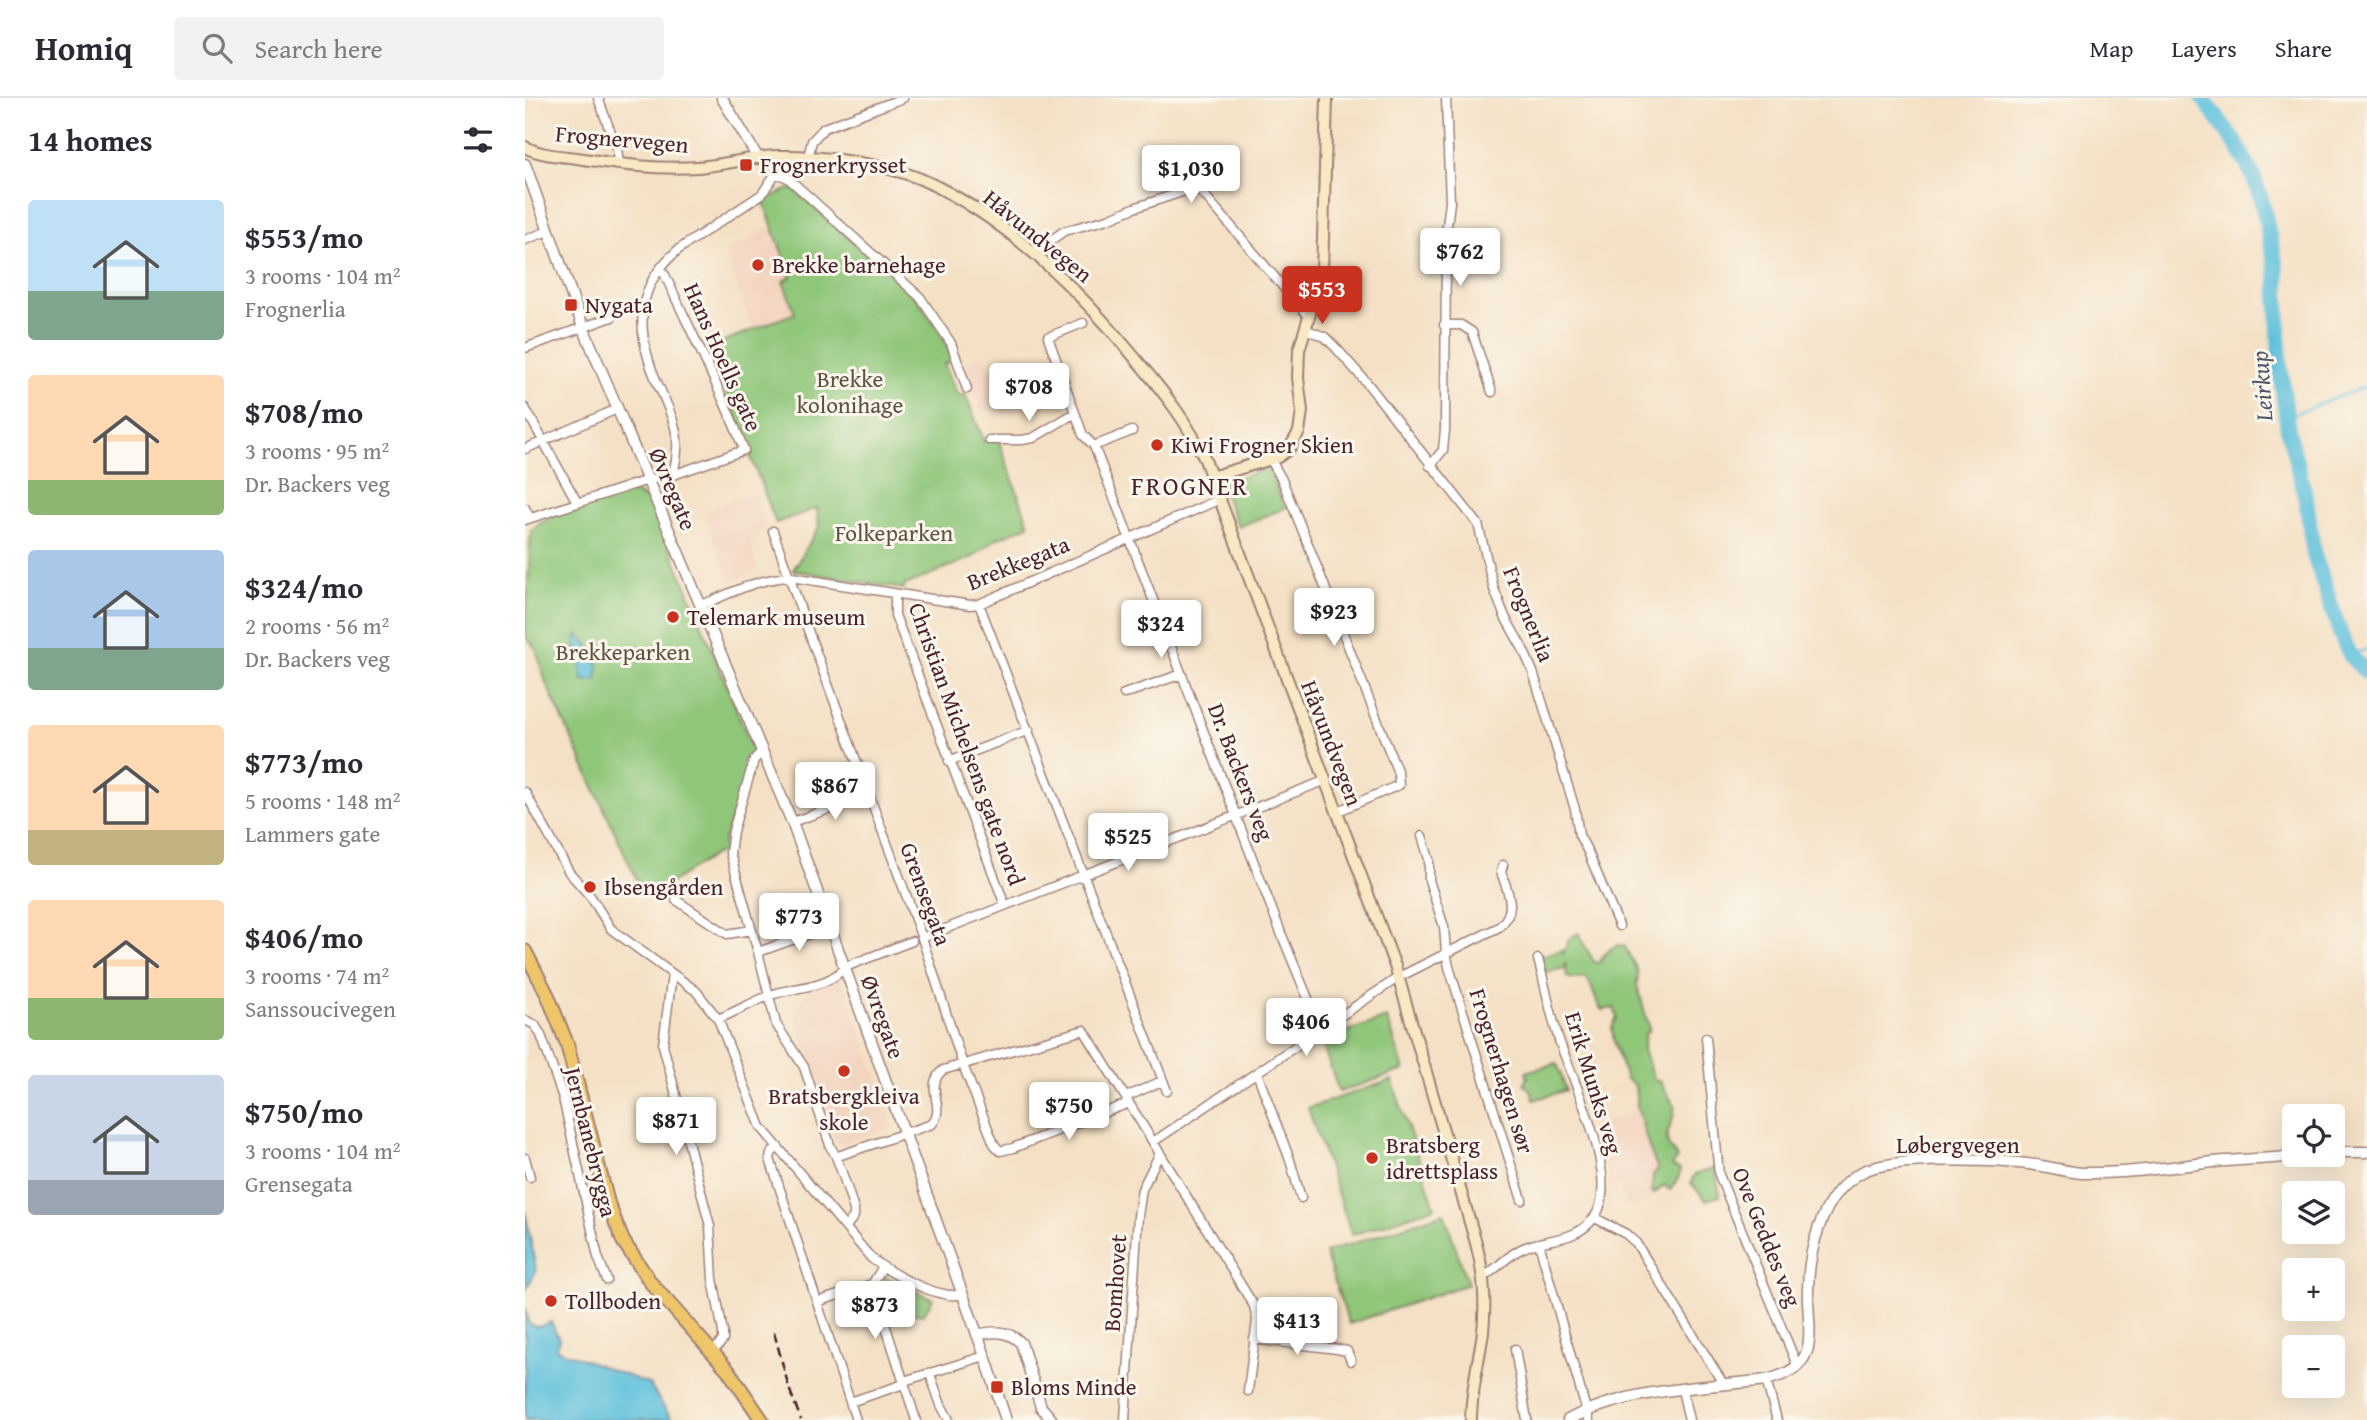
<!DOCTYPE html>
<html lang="en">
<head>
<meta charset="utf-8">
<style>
  body { margin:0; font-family:"Gentium Book Plus",serif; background:#f2f2f3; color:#2b2b33; height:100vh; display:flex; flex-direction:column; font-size:26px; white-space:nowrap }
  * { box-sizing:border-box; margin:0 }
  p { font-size:23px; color:#7c7c81 }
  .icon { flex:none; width:38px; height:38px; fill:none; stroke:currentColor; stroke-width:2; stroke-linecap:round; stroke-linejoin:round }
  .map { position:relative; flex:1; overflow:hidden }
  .side { display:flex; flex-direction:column; background:#fff; width:525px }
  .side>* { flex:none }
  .buttons { position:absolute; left:1757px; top:1006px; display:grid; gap:14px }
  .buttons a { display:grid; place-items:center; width:63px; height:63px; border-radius:7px; background:#fff; box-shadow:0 7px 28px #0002; font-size:35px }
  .price { position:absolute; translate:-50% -60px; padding:0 16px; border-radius:7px; background:#fff; color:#222; font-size:23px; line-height:46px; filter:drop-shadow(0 2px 4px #0008) }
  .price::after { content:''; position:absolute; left:50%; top:42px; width:21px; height:16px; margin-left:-10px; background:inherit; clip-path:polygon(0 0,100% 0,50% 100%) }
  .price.selected { background:#c8321e; color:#fff }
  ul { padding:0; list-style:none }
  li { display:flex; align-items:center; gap:21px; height:175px; padding:0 28px }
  li span { display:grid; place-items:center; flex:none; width:196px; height:140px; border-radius:7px; color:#555 }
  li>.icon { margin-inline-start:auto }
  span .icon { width:84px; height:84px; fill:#fffc; stroke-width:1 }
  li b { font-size:30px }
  h2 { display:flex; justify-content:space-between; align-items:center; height:84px; padding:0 28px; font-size:30px }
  header { display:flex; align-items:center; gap:42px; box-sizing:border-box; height:98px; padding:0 35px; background:#fff; border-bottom:2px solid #e1e1e2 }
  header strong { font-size:33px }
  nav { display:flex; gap:38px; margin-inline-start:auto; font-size:24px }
  .search { width:490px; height:63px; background:#f2f2f3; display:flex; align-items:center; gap:18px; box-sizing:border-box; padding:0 24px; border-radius:7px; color:#7c7c81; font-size:26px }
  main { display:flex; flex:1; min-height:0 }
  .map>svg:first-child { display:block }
  .built { fill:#f3d4bf }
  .green { fill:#8fc679; stroke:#6c7252; stroke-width:2 }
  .water { fill:#5dc0db; stroke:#547083; stroke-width:2 }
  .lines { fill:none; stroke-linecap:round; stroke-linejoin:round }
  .stream { stroke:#5dc0db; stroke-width:2.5 }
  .river { stroke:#5dc0db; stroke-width:16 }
  .minor-casing { stroke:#9f8078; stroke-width:11 }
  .tertiary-casing { stroke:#9f8078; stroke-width:13 }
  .secondary-casing { stroke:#9f8078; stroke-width:14 }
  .primary-casing { stroke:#9f8078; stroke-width:16 }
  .minor { stroke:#fff; stroke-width:8 }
  .tertiary { stroke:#fff; stroke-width:10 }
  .secondary { stroke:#f8e8c3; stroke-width:10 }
  .primary { stroke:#eec569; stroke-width:12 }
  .rail { stroke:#4a1f2b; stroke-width:2.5; stroke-dasharray:10 5; stroke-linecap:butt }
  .poi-dot { fill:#c8321e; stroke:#fbf7ec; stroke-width:2.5 }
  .labels { text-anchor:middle; stroke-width:6; stroke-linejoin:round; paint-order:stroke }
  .street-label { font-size:23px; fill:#4a1f2b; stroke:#fbf7ec }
  .poi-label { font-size:23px; fill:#4a1f2b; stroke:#fbf7ec; text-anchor:start }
  .park-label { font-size:23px; fill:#5f5142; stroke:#fbf7ec }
  .water-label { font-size:24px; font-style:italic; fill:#515769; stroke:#fbf7ec }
  .quarter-label { font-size:26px; letter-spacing:2px; fill:#4a1f2b; stroke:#fbf7ec }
</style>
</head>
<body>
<header>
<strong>Homiq</strong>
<div class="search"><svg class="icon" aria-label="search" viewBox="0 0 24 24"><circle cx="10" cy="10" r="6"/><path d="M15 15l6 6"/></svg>Search here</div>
<nav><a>Map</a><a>Layers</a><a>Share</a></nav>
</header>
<main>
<section class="side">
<h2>14 homes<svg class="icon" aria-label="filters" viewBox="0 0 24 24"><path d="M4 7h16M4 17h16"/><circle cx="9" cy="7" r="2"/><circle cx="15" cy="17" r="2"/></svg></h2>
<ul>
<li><span style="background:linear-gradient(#bfe0f5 65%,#7fa58c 0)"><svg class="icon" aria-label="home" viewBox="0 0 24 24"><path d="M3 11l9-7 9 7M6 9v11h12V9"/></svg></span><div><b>$553/mo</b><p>3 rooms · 104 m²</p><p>Frognerlia</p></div></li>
<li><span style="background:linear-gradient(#ffd9b3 75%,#8fb573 0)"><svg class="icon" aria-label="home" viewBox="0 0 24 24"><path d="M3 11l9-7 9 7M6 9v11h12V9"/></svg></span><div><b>$708/mo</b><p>3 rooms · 95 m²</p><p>Dr. Backers veg</p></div></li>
<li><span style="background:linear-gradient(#a9c7e8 70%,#7fa58c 0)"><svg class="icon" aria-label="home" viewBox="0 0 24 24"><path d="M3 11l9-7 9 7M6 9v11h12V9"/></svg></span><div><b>$324/mo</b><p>2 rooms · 56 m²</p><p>Dr. Backers veg</p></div></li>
<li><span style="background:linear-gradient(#ffd9b3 75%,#c2b280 0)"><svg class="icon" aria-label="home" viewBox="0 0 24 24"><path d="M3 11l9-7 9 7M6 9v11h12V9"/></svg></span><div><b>$773/mo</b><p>5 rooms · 148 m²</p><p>Lammers gate</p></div></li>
<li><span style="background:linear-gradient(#ffd9b3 70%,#8fb573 0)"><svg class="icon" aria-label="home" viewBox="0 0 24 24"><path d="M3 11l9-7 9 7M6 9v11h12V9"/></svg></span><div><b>$406/mo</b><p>3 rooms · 74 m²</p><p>Sanssoucivegen</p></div></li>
<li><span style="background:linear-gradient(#c9d6e8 75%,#9aa5b1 0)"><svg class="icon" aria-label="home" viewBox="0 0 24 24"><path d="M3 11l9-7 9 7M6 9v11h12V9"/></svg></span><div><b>$750/mo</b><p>3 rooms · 104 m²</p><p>Grensegata</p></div></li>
</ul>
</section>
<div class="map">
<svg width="1842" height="1322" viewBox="0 0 1842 1322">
  <rect width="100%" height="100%" fill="#fbf7ec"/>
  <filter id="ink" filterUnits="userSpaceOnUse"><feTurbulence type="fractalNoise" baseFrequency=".0143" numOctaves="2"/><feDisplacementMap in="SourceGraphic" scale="14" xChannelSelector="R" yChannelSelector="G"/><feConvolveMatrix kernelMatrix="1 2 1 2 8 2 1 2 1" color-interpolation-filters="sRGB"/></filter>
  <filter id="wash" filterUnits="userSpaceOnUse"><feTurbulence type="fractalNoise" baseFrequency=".00686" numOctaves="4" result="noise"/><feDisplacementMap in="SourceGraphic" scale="28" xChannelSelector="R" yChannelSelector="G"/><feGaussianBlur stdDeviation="1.57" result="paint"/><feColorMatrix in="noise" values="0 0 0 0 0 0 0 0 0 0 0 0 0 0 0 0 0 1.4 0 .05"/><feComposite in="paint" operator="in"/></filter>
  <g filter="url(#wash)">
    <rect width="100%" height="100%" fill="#f4e0c4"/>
    <path class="built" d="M247,127L266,180L258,183L271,215L228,231L200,155Z
      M457,258L461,262L478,307L457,314L452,307L455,305L442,271V267Z
      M230,394L242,430L231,439L226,451L233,472L208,483L202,476L178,414Z
      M316,879L370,1030L316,1046L312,1045L269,916L283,891Z
      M1112,1011L1124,1050L1130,1062L1136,1093L1118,1106L1101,1109L1096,1087L1084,1090L1080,1062L1085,1061L1084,1039L1082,1029H1075L1074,1026Z"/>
    <path class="green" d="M267,90L391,200L417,236L428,262L419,266L433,298L440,296L459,343L472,338L504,427L471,441L448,459L380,487L379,491L268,472L294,429L292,410L251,425L184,249L270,215L258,183L266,179L238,102Z
      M743,370L760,410L713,429L695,386Z
      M104,392L126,403L229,654L198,745L200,754L192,755L123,799L111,780L21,585L11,551L0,538L6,432L25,419Z
      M1051,836H1054C1058,847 1064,854 1069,864L1074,865C1080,854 1087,847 1099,847L1113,874L1112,887L1124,929V933L1120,935L1118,952L1129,982L1136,984C1139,994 1147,1001 1149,1008C1152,1022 1138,1033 1143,1046C1145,1051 1150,1056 1152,1060L1147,1068L1155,1072L1154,1079L1145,1092L1139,1087L1129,1096L1127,1093L1128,1077L1133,1072L1124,1049L1112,1008L1110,988L1101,981L1089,944L1087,930L1092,919L1089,910L1077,912C1069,903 1069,889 1061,879L1049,881L1042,879L1040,863V870L1023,874L1019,872L1015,858L1037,852L1038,856L1043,843Z
      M862,920L879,972L814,994L796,942Z
      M1032,965L1041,992L1009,1002L1006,993L999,986L1003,979L1001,974Z
      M867,982L910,1109L827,1137L783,1010Z
      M1190,1070L1195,1098L1181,1102L1166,1085L1169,1077Z
      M919,1115L943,1186L824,1226L800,1155Z
      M359,1178L408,1201L398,1217L383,1215L363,1222L352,1191Z"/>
    <path class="water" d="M53,536C65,547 79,568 71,583L58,582C57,569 47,547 53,536Z
      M0,1111L11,1173L0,1193Z
      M0,1209L4,1226L13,1229L26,1224L34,1241L31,1251L124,1286L147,1322H0Z"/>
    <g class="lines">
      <path class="stream" d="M1761,319L1842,288
        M1826,557L1842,551"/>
      <path class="river" d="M1678,0L1711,46L1728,77L1737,105L1752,173L1755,268L1763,332L1781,401L1789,457L1817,540L1827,560L1842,575"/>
    </g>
  </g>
  <g filter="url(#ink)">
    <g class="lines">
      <g class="minor-casing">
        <path id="minor" d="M73,0L92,51L94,66
          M283,60L287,43L299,30L378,0
          M251,75L263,80L395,199L426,245L442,291
          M0,142L23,133
          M508,155L539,133L583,121L609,110L663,92L676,94L682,100L783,218
          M558,225L523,239L558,337L569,348L756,835L796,932
          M919,227H936L947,234L967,294
          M780,231L800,239L812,251L842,285L953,426L969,491L980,519L998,551L1008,574L1050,711L1054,737L1063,754L1094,828
          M0,250L87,219
          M0,310L52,404
          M464,342H497L508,340L550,315
          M569,348L607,333
          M0,351L92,311
          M746,362L757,382L783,446L873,675L874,687L811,714
          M905,368L918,352L920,332L921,136L925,104L921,0
          M148,377C151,363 154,348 151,334C146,309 131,287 124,263C110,217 117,182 154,151L237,96L251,75L247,59
          M0,410L5,420
          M0,422L123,382L148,377L219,352C196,292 167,236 140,177L135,171
          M248,433L284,535L397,840L438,967L469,1046L475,1053L488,1050L604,1005
          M370,497V517L480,807
          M454,506L642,993
          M177,507C206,495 233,480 266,479L445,507L454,506L693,402
          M599,596L657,576
          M237,653L229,662L208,733L205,755L233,854L251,926L279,969L306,1050C313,1058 325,1099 329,1112V1118L321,1129
          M424,663L504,632
          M0,694L44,774L66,799L86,831L171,893L193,921L236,1029L346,1160C365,1175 414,1203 438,1196
          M267,724L344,697
          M897,738L904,761V782L919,829L921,854L924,869L997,1102
          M151,802L202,836L227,832
          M397,840L799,683
          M233,854L304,829
          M147,876L138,947L185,1128L188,1181L198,1234V1242L188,1254
          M193,921C210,914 226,905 243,898C268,888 302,891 320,869L387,843
          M0,922L10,927L16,937L38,1000L73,1159L82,1182
          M1181,940L1194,1077L1272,1267
          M732,975L765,1062L776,1100
          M601,999L637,983
          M628,1044L874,879L974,829C993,813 983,794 976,774L978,767
          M252,1049L246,1056L245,1061L331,1322
          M313,1058L407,1026C422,1009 398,988 418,972L559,932L729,1208L732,1222L723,1293
          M0,1060L5,1079
          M1070,1120L1101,1136L1111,1145L1199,1287
          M1014,1145L1064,1322
          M358,1169L347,1186L391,1322
          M958,1179C972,1171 982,1158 996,1151C1021,1139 1049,1145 1068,1121C1099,1084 1046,980 1033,939C1025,913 1020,887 1013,861
          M292,1204L347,1186
          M729,1241L812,1251L822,1253L826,1263
          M990,1251L1002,1322
          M405,1276L416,1307L424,1322
          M1241,1282L1252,1322
          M379,1283L460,1258
          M1157,1292L1164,1322
          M325,1304L379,1286
          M600,1322L613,1118L617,1091L635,1055"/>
      </g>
      <g class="tertiary-casing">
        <path id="tertiary" d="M197,0L233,60
          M0,66L58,229L267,724L460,1258L481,1322
          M1808,1054H1842
          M452,1237C469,1233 483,1232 496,1245L516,1309L527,1322
          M1043,1322C1103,1290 1175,1290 1241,1282C1258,1278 1276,1271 1282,1253C1287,1236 1283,1216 1283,1200C1282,1157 1295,1096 1337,1074C1367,1058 1474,1062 1510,1067C1526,1069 1541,1074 1557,1075C1602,1076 1645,1069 1689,1064C1719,1061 1749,1061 1779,1057"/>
      </g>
      <g class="secondary-casing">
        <path id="secondary" d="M0,49C15,57 35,58 52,60C92,66 132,72 173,69C200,67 225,59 252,58C293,57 361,66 398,82C483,120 557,195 615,266C640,296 664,326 680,362L870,868L951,1145C959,1174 961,1204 958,1234C954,1263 946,1292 946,1322
          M686,379L753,359L764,351L774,334L777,313L773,280L774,252L797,175L802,0"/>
      </g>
      <g class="primary-casing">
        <path id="primary" d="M0,853L23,898L42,946L83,1105L98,1143L126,1185L203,1272L237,1322"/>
      </g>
      <use href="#minor" class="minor"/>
      <use href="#tertiary" class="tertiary"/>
      <use href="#secondary" class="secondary"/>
      <use href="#primary" class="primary"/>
      <path class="rail" d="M249,1234L264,1290L276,1322"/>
    </g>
  </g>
  <g class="poi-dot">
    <rect x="214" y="60" width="14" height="14" rx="3.5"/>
    <circle cx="233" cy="167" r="7"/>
    <rect x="39" y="200" width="14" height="14" rx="3.5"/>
    <circle cx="632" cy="347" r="7"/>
    <circle cx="148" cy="519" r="7"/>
    <circle cx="65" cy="789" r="7"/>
    <circle cx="319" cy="973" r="7"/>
    <circle cx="847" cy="1060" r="7"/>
    <circle cx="26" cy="1203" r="7"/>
    <rect x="465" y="1282" width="14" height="14" rx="3.5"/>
  </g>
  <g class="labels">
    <g class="street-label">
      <text transform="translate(97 41) rotate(5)" y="8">Frognervegen</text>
      <text transform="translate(513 138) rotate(39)" y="8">Håvundvegen</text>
      <text transform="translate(198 259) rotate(66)" y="8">Hans Hoells gate</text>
      <text transform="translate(148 391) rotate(67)" y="8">Øvregate</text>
      <text transform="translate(493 465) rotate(-22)" y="8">Brekkegata</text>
      <text transform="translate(1004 516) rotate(68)" y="8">Frognerlia</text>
      <text transform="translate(807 645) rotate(69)" y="8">Håvundvegen</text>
      <text transform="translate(442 646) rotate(70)" y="8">Christian Michelsens gate nord</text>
      <text transform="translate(716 674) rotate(69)" y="8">Dr. Backers veg</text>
      <text transform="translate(401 796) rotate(70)" y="8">Grensegata</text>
      <text transform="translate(358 919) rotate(70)" y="8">Øvregate</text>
      <text transform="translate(977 973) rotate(73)" y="8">Frognerhagen sør</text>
      <text transform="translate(1069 985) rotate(73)" y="8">Erik Munks veg</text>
      <text transform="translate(66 1044) rotate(76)" y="8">Jernbanebrygga</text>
      <text x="1433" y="1055">Løbergvegen</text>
      <text transform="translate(1242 1139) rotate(68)" y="8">Ove Geddes veg</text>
      <text transform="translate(590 1185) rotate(-86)" y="8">Bomhovet</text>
    </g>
    <g class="poi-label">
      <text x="235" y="75">Frognerkrysset</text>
      <text x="247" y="175">Brekke barnehage</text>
      <text x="60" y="215">Nygata</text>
      <text x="646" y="355">Kiwi Frogner Skien</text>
      <text x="162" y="527">Telemark museum</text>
      <text x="79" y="797">Ibsengården</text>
      <text x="319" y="1006" text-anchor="middle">Bratsbergkleiva<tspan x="319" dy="26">skole</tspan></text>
      <text x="861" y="1055">Bratsberg<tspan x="861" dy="26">idrettsplass</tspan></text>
      <text x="40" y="1211">Tollboden</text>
      <text x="486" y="1297">Bloms Minde</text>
    </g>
    <g class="park-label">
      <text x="325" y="289">Brekke<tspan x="325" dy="26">kolonihage</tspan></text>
      <text x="369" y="443">Folkeparken</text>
      <text x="98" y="562">Brekkeparken</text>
    </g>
    <g class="water-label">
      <text transform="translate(1737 288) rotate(-94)" y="8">Leirkup</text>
    </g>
    <g class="quarter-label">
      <text x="665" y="397">FROGNER</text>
    </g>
  </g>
</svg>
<div class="buttons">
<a><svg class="icon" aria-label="locate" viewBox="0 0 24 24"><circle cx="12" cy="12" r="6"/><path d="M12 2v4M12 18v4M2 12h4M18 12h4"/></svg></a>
<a><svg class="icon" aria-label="layers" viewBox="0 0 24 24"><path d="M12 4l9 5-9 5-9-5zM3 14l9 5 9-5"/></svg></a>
<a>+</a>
<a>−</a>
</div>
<b class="price" style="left:666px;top:107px">$1,030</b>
<b class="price" style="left:935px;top:190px">$762</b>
<b class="price selected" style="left:797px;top:228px">$553</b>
<b class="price" style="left:504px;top:325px">$708</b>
<b class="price" style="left:809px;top:550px">$923</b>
<b class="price" style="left:636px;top:562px">$324</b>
<b class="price" style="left:310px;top:724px">$867</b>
<b class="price" style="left:603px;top:775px">$525</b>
<b class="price" style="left:274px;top:855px">$773</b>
<b class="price" style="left:781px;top:960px">$406</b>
<b class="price" style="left:544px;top:1044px">$750</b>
<b class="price" style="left:151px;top:1059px">$871</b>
<b class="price" style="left:350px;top:1243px">$873</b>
<b class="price" style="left:772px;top:1259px">$413</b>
</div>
</main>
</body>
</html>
